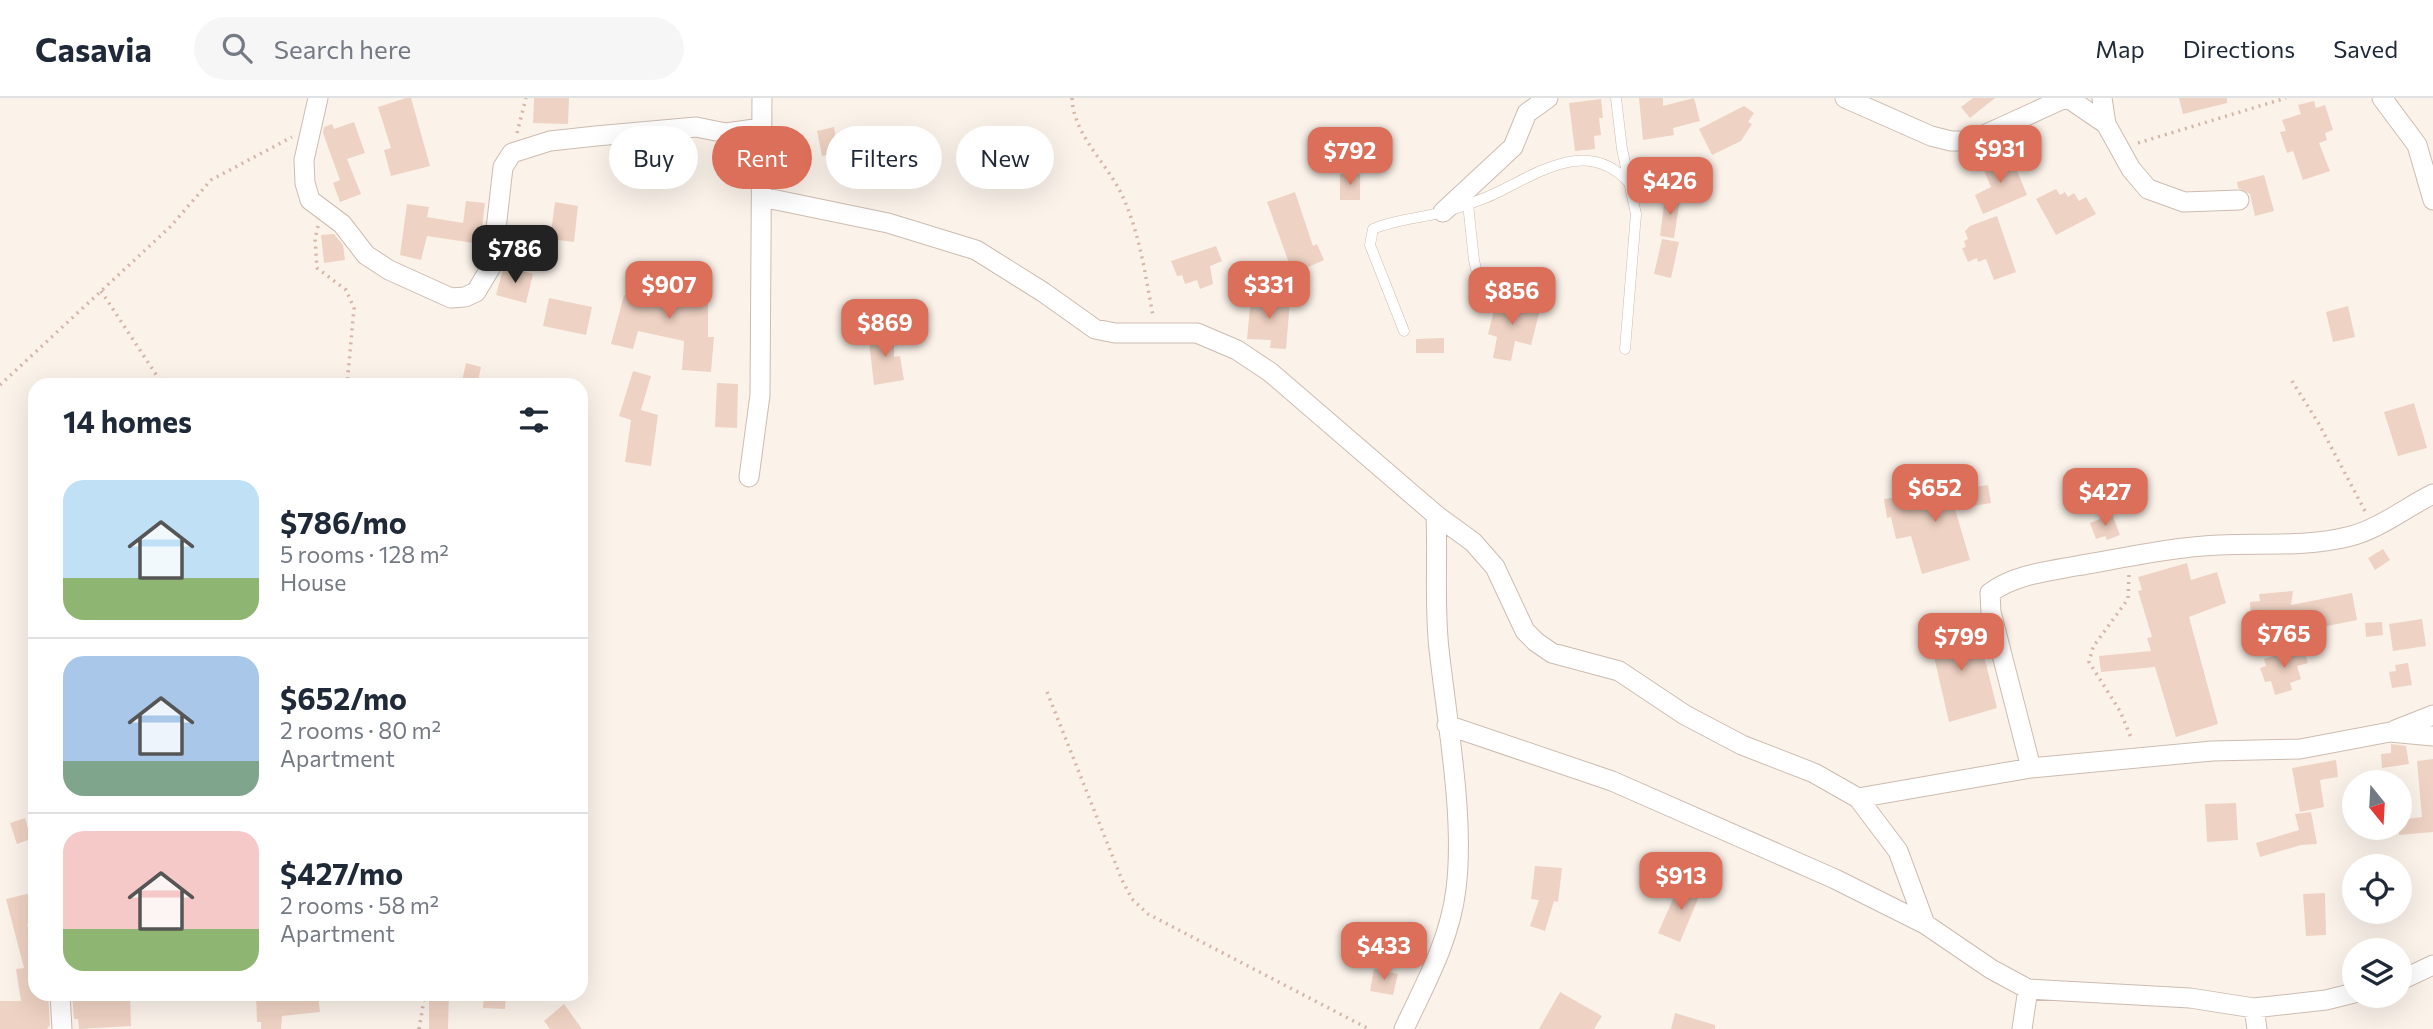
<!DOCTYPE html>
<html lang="en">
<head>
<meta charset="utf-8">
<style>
  body { margin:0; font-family:Commissioner,sans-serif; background:#f6f6f7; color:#1f2937; height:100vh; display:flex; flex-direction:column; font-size:26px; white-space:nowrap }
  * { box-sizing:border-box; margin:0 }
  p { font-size:23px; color:#747a83 }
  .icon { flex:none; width:38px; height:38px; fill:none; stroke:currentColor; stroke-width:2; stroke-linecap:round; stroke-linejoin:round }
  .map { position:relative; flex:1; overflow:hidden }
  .sheet { position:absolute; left:28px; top:280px; width:560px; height:623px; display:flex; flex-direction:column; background:#fff; border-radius:21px; box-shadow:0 7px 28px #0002 }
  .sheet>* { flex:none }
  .hud { position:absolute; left:609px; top:28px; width:665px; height:63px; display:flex; gap:14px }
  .needle { width:46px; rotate:162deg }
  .tools { position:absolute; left:2342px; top:672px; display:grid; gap:14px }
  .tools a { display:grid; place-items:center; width:70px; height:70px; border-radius:50%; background:#fff; box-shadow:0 7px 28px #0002; font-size:35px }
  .price { position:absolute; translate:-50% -60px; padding:0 16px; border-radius:14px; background:#db6f59; color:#fff; font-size:23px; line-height:46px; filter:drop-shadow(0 2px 4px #0008) }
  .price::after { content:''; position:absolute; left:50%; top:42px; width:21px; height:16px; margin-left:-10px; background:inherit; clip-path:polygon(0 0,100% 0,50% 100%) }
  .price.selected { background:#222; color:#fff }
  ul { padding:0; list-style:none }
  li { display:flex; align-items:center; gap:21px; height:175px; padding:0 35px }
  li+li { border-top:2px solid #e0e1e3 }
  li span { display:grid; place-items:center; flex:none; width:196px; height:140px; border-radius:21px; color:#555 }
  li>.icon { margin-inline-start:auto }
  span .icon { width:84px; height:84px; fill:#fffc; stroke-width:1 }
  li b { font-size:30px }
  h2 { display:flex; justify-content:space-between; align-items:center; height:84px; padding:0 35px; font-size:30px }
  .pill { padding:0 24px; border-radius:32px; background:#fff; box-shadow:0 7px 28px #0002; font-size:24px; line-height:63px }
  .pill.selected { background:#db6f59; color:#fff }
  header { display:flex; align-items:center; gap:42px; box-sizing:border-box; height:98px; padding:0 35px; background:#fff; border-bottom:2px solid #e0e1e3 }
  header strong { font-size:33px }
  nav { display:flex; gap:38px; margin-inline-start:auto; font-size:24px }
  .search { width:490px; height:63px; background:#f6f6f7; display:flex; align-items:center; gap:18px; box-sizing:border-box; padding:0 24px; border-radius:38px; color:#747a83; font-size:26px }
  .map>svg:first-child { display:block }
  .building { fill:#eed2c3 }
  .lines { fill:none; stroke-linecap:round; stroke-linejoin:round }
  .service-casing { stroke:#cdbbb0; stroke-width:11 }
  .minor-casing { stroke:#cdbbb0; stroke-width:21 }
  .path { stroke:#d4b5a6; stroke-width:3.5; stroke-dasharray:2 5; stroke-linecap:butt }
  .service { stroke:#fff; stroke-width:10 }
  .minor { stroke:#fff; stroke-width:19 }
</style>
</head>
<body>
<header>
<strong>Casavia</strong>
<div class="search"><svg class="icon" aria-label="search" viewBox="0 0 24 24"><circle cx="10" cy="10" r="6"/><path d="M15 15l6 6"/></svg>Search here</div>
<nav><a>Map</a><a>Directions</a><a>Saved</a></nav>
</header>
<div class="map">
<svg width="2433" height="931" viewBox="0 0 2433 931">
  <rect width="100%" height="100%" fill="#fbf3ea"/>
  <path class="building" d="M406,0H411L430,68L391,78L384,52L391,50L378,9Z
    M534,0H569L568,26L533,25Z
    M1639,0H1663V8L1694,0L1700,23L1673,30L1674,37L1643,42Z
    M1973,0H1995L1970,20L1961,9Z
    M2179,0H2227V5L2183,16Z
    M1601,1L1603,20H1599L1601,37L1594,38L1595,51L1575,53L1569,5Z
    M2314,3L2316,10L2325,7L2333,32L2325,35L2327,42L2319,45L2330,73L2303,82L2293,53L2287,55L2280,34L2286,33L2282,22L2301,16L2298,7Z
    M1744,8L1754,15L1748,24L1752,26L1741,43L1712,57L1699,31Z
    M354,24L365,55L347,61L361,96L340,104L333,85L340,82L323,35L324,29L332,26L334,31Z
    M834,29L836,40L870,30L875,45L907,36L914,65L891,70L890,64L852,75L845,53L822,58L817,33Z
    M749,44L747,73H717L720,46Z
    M1994,57L2015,68L2027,97L1983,116L1975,97L1991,89L1980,63Z
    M1340,76H1360V102H1340Z
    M2264,77L2274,113L2255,118L2250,96L2238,90L2237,84Z
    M2056,91L2060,97L2065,94L2068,99L2074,95L2079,103L2086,99L2096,116L2056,137L2036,101Z
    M1295,94L1313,148L1317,146L1324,162L1293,176L1267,104Z
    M1665,99L1680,101L1674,140L1660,138Z
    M466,103L485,105L480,146L427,138L421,162L400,157L407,106L429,109L427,119L463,125Z
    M555,104L578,108L574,144L550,141Z
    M1997,118L2016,174L1994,182L1986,161L1978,164L1977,160L1968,164L1962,150L1966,149L1964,143L1968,141L1965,133L1970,128Z
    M334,136L343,147L345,162L324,165L321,137Z
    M1662,141L1679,144L1671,180L1654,176Z
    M1216,148L1222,163L1210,168L1213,186L1200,191L1197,182L1185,186L1182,177L1177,178L1171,163Z
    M504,168L533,176L526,205L496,197Z
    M653,176H684V197H708V239H714L711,274L682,272L684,243L638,233L633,251L611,246L624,197L652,205Z
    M1251,199L1290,202L1286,251L1270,250L1271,242L1247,241Z
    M549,200L592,209L586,237L543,228Z
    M1497,201L1540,212L1531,247L1515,243L1511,263L1493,260L1497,239L1488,236Z
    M2348,208L2355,239L2333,244L2326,214Z
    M894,234V259L900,258L904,282L874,287L868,235Z
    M1444,240V255H1416V241Z
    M466,265L481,269L477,287H461Z
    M633,273L651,278L641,312L658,317L651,368L625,364L631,322L619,318Z
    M717,285L738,286L737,330L715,329Z
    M2414,305L2427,350L2398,358L2384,314Z
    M1988,387L1991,405L1955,411L1970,462L1922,476L1911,438L1896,441L1891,419L1887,420L1884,401Z
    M2112,416L2120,437L2107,442L2105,438L2096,441L2090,425Z
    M2383,451L2390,462L2375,472L2368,460Z
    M2187,465L2191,482L2217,474L2226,505L2189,519L2218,626L2176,639L2155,569L2101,574L2099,558L2151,553L2147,540L2152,539L2138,493L2142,492L2138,479Z
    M2293,493L2291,507L2352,495L2357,522L2312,531L2310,519L2251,524L2250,504L2260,503L2259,496Z
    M1954,520L1962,548L1970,546L1972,553L1982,550L1997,610L1949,624L1927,528Z
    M2422,521L2426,548L2393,553L2389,526Z
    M2382,524L2383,537L2366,539L2365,525Z
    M2303,549L2308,565L2297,568L2301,581L2290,585L2292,592L2275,597L2271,583L2265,584L2260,570L2266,568L2264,561Z
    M2408,565L2412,587L2392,590L2389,574L2396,573L2395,567Z
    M2391,646L2406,648L2409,666L2382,670L2381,656L2391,655Z
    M2433,661V734L2399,737V722L2422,719L2417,663Z
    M2336,662L2338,679L2320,682L2324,709L2300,714L2292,670Z
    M2236,705L2238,742L2207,744L2205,706Z
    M2311,714L2317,746L2301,747L2260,759L2256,745L2299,732L2295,716Z
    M25,720L31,741L17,746L10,725Z
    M1535,768L1562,770L1558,804L1554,803L1545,833L1530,828L1539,802L1531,801Z
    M1694,779L1705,784L1680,844L1658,835L1673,801L1682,804Z
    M35,794V824L27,826L35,852V896H48L50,927L47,931H0V903H21L16,871L24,870L6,801Z
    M2325,795L2326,837L2306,838L2303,796Z
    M1374,871L1398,876L1393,897L1370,893Z
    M1560,894L1602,918L1594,931H1539Z
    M72,896L130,898L131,928L79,931L78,921H74Z
    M256,896H318L320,914L282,918L281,931H261V924H257Z
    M484,896H506L505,911L483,910Z
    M429,897H449L448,931H429Z
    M564,906L582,931H550L544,923Z
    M1675,915L1715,927V931H1671Z"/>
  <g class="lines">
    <g class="service-casing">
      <path id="service" d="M1616,0L1622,51L1636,116L1625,251
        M1468,106L1474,162L1484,206
        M1404,233L1370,147L1373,131C1398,120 1426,120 1451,112C1466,107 1482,102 1496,95C1540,74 1590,38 1631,87"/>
    </g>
    <g class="minor-casing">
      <path id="minor" d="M318,0L304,62L305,85L310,102L342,126L366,157L389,172L451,200L465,199L476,194L492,167L503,69L512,55L550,43L596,38L696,29L726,35L762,30
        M1845,0L1931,38L1951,43H1971L2065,0
        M2068,0L2106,26
        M2102,0L2106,26L2131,71L2148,91L2184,104L2239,102
        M2382,0L2417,47L2433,102
        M762,99L888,125L976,152L1043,194L1095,231L1115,235H1197L1237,252L1270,274L1436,417L1473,444L1495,469L1525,533L1536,544L1552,555L1619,573L1685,617L1742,647L1814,675L1858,700L1898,753L1925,826
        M1443,114L1513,49L1527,15L1548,0
        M749,379L760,297L762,0
        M1447,627L1612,683L1835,781L1925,826L1991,871L2028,891L2190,900L2254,910L2326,902L2354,895
        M2395,632L2433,617
        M2031,670L1991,514L1990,495C2013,477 2048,473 2076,468C2123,460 2172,449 2219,447C2262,445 2306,449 2347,439C2378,432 2405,410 2433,396
        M1858,700L2031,670L2212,653L2300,651L2390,634L2433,638
        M2399,883L2433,867
        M60,896L62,931
        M2254,910L2257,931
        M1404,931C1425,886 1450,842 1456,791C1465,720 1447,624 1439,551C1434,507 1438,462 1436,417
        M2022,931L2028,891"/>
    </g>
    <path class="path" d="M1072,0C1073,34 1103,62 1119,91C1139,130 1145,175 1153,218
      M517,35L526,0
      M2138,45L2286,0
      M318,128L315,141L317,170L346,192L354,210L347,287
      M101,193L163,287
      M2292,283L2319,326L2366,415
      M0,287L170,129L211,82L292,39
      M2129,477L2128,501L2093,549L2089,564L2120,613L2132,642
      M1047,594L1122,782L1132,801L1148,816L1369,931
      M419,931L425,896"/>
    <use href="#service" class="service"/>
    <use href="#minor" class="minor"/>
  </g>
</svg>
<div class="tools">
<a><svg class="needle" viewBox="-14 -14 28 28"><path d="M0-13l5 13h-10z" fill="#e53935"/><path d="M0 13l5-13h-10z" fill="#747a83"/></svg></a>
<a><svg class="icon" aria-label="locate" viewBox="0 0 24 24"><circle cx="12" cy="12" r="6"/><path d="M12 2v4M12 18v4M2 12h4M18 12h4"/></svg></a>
<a><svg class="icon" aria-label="layers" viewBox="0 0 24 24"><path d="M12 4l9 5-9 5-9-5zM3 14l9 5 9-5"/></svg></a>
</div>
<b class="price" style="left:2000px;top:87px">$931</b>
<b class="price" style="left:1350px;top:89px">$792</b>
<b class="price" style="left:1670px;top:119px">$426</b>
<b class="price selected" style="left:515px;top:187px">$786</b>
<b class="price" style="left:669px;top:223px">$907</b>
<b class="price" style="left:1269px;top:223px">$331</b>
<b class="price" style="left:1512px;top:229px">$856</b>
<b class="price" style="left:885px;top:261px">$869</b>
<b class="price" style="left:1935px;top:426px">$652</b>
<b class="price" style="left:2105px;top:430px">$427</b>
<b class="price" style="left:2284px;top:572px">$765</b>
<b class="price" style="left:1961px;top:575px">$799</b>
<b class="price" style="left:1681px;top:814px">$913</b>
<b class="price" style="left:1384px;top:884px">$433</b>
<div class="hud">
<a class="pill">Buy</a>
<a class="pill selected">Rent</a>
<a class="pill">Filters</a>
<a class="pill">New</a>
</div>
<section class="sheet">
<h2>14 homes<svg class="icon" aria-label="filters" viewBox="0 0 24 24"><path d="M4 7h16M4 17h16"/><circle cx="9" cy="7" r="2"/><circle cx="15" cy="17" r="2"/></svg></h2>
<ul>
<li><span style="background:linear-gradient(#bfe0f5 70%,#8fb573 0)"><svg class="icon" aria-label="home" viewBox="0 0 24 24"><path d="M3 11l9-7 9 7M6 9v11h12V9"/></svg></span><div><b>$786/mo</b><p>5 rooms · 128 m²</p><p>House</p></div></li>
<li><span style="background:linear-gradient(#a9c7e8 75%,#7fa58c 0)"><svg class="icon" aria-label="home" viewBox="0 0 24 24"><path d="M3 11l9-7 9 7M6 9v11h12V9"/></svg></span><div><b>$652/mo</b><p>2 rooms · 80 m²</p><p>Apartment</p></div></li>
<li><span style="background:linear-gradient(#f6c9c9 70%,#8fb573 0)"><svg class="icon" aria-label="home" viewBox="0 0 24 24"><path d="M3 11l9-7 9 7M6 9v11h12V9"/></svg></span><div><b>$427/mo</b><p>2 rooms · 58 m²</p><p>Apartment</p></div></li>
</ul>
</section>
</div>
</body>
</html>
